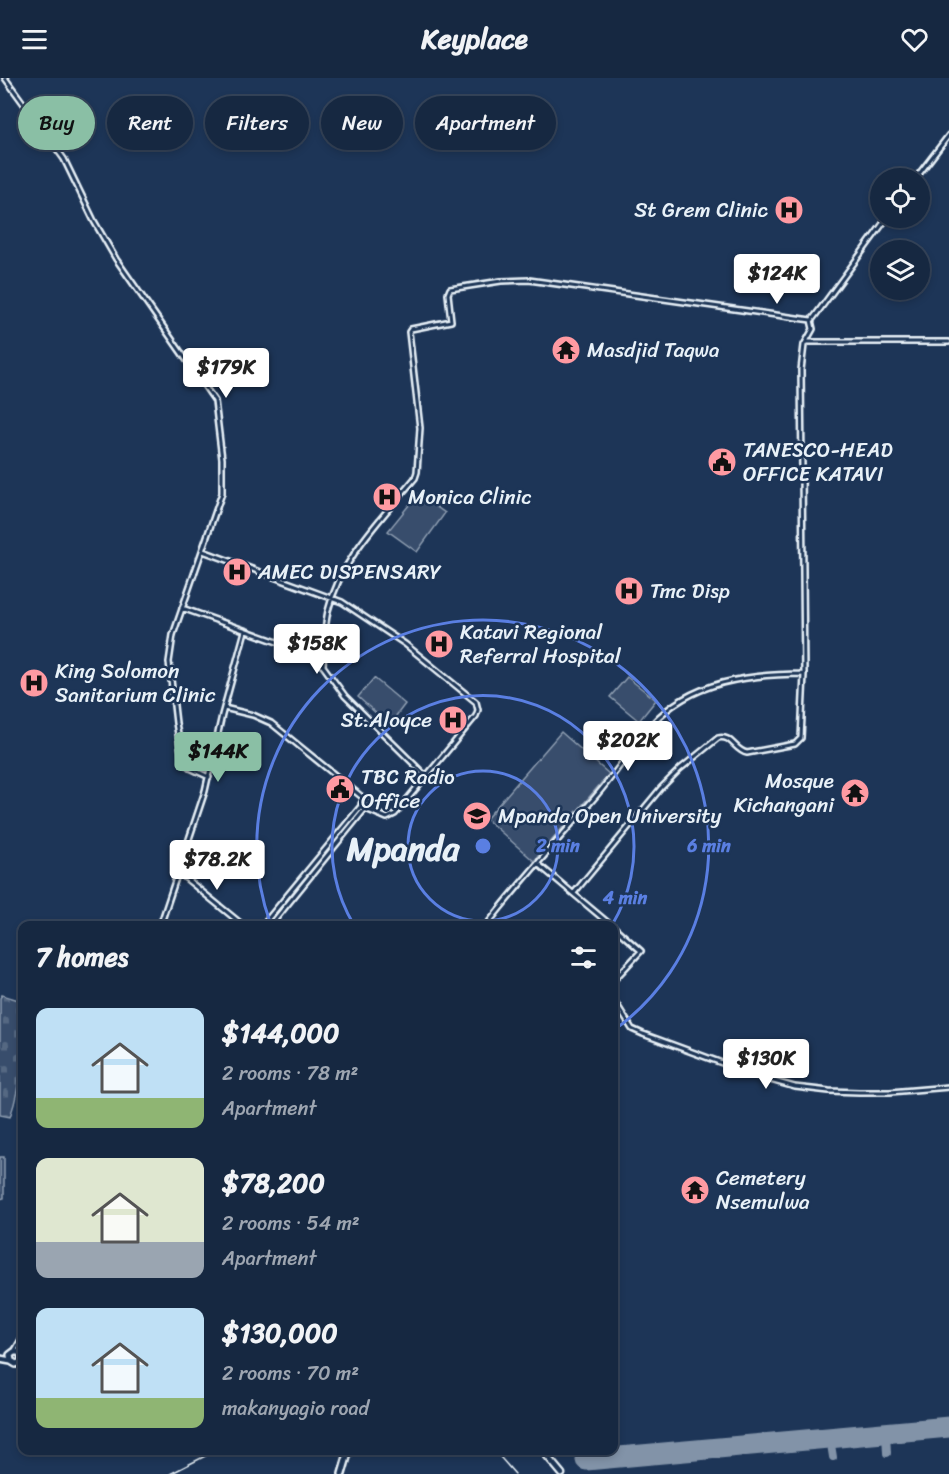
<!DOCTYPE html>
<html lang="en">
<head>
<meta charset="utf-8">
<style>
  body { margin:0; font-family:Sriracha,sans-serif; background:#1f3048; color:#f1f3f6; height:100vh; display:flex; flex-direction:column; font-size:22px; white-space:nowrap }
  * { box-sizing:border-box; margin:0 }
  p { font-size:20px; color:#9ea6b1 }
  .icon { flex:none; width:33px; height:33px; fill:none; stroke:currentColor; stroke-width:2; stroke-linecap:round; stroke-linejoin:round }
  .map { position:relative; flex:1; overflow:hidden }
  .sheet { position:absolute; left:18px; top:843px; width:600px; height:534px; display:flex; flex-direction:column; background:#162841; border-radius:12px; box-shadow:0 3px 9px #0003,0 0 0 2px #35445a }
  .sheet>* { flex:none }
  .top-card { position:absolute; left:18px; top:18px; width:600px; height:54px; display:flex; gap:12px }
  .controls { position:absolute; left:870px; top:90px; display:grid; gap:12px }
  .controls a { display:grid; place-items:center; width:60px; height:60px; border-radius:50%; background:#162841; box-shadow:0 3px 9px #0003,0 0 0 2px #35445a; font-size:30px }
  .price { position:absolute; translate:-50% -51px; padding:0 14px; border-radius:6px; background:#fff; color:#222; font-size:20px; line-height:39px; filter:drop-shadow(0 2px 3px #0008) }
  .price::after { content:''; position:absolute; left:50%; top:36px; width:18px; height:14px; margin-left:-9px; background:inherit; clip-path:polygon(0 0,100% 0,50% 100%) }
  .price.on { background:#8abfa5; color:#111 }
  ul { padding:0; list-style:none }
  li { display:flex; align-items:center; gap:18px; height:150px; padding:0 18px }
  li span { display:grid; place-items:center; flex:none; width:168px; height:120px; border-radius:12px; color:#555 }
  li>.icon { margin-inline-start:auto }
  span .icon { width:72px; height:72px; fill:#fffc; stroke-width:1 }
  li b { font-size:26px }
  h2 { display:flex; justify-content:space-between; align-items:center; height:72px; padding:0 18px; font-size:26px }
  .pill { padding:0 21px; border-radius:27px; background:#162841; box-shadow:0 3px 9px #0003,0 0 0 2px #35445a; font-size:21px; line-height:54px }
  .pill.on { background:#8abfa5; color:#111 }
  header { display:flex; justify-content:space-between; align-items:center; height:78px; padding:0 18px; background:#162841; font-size:27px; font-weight:800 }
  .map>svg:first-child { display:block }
  .cemetery { fill:url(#cemetery-stones); stroke:#909fb2; stroke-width:1.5 }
  .pitch { fill:#374d6c; stroke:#909fb2; stroke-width:1.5 }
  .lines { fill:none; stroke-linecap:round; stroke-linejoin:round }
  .taxiway { stroke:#8293a8; stroke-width:8 }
  .runway { stroke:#8293a8; stroke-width:21 }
  .tertiary-casing { stroke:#e8f1f8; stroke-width:8 }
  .primary-casing { stroke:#e8f1f8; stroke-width:9 }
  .trunk-casing { stroke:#e8f1f8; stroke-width:10 }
  .tertiary { stroke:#1d3557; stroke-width:3 }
  .primary { stroke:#1d3557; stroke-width:4.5 }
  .trunk { stroke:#1d3557; stroke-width:5 }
  .rail { stroke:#e8f1f8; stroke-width:1.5 }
  .ring { fill:none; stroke:#5a7fe2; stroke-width:3 }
  .labels { text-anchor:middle; stroke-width:5; stroke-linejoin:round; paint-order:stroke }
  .poi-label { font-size:21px; fill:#e8f1f8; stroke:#1d3557; text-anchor:start }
  .town-label { font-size:33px; font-weight:bold; fill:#e8f1f8; stroke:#1d3557 }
  .centre { fill:#5a7fe2; stroke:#1d3557; stroke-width:3 }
  .ring-label { font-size:18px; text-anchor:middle; font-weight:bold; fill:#5a7fe2; stroke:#1d3557; stroke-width:5; stroke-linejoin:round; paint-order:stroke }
</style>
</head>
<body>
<header><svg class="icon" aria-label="menu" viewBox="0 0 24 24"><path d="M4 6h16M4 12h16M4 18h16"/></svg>Keyplace<svg class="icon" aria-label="heart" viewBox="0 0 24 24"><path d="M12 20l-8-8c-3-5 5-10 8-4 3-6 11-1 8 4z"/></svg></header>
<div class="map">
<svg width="949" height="1396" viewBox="0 0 949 1396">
  <defs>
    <pattern id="cemetery-stones" width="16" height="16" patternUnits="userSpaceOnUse" patternTransform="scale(1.5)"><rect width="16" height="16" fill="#374d6c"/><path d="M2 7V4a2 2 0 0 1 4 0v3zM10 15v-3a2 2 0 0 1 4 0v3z" fill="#546782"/></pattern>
  </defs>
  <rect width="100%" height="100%" fill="#1d3557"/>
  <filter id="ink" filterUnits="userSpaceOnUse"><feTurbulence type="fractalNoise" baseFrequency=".0167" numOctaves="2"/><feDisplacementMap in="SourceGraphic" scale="12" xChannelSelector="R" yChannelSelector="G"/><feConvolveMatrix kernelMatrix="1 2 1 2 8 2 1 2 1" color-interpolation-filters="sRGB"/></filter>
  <g filter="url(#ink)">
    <path class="cemetery" d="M2,917L22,923C23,962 23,1002 10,1039L0,1037V920Z"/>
    <path class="pitch" d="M418,416L445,435L417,474L388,453Z
      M627,599L656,622L639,643L610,619Z
      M374,600L405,626L389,647L358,619Z
      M561,654L609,696L534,783L486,741Z
      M0,1079H4V1120L0,1121Z"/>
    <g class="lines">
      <path class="taxiway" d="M886,1355L887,1375
        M830,1360L833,1379"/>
      <path class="runway" d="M586,1382L949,1349"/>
      <g class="tertiary-casing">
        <path id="tertiary" d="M5,0L64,81L94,143L116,181L215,323L222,381V415L173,557L169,584L176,645L183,684L192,691L209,699
          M916,100L949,57
          M812,242L887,140
          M807,264H949
          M203,473L342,524L405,566L476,624L478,632L476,638L395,736L387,740L366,731
          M182,530L283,566L314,581L323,588L345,618L426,698
          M323,588C324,570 324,551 328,533C341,480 381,441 415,400L417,394L420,350L409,254L411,251L451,243L448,216L450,211L501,203L529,202L811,242L813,251L804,267L801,292L804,596L801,660L795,666L747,675C735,673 731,656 718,660L680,691L661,710L574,815
          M224,630L253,637L271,645L367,723
          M361 727a4 4 0 1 1 8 0a4 4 0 1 1-8 0Z
          M370,726L379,737
          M538,786L612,848
          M178,794L244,848
          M160,848L205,713L222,637L245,553
          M262,848L361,728
          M270,848L365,731
          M486,848C521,803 559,761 596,718C616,695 632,669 652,646C691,603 750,596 804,596
          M614,849L641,873L614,902
          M614,922L632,951L643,956L763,1000L795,1009L829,1013L859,1014H890L949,1009
          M15,1272L22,1260"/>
      </g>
      <g class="primary-casing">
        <path id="primary" d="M542,1372L562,1396"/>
      </g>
      <g class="trunk-casing">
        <path id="trunk" d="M0,1281L11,1283L16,1286L22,1284
          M11,1283L10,1277L14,1274H19L22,1279
          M342,1396L349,1372"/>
      </g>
      <use href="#tertiary" class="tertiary"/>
      <use href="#primary" class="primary"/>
      <use href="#trunk" class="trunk"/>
      <path class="rail" d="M494,1372L515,1396
        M170,1396L217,1372"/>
    </g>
  </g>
  <g class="ring">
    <circle cx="483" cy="768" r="75"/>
    <path d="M354 847A151 151 0 1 1 612 847"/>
    <path d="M271 847A226 226 0 1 1 614 952"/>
  </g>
  <defs>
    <g id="hospital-disc" transform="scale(1.5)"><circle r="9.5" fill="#ff9aa2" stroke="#1d3557"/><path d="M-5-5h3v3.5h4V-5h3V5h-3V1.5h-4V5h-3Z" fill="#111"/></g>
    <g id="temple-disc" transform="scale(1.5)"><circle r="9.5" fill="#ff9aa2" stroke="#1d3557"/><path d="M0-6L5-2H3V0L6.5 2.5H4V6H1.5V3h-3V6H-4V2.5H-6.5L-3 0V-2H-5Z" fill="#111"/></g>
    <g id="civic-disc" transform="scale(1.5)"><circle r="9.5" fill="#ff9aa2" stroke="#1d3557"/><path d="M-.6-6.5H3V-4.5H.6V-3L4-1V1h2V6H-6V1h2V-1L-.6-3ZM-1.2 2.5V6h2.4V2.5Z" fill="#111"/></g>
    <g id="university-disc" transform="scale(1.5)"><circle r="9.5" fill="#ff9aa2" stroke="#1d3557"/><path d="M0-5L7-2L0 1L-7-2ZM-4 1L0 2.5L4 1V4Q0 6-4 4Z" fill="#111"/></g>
  </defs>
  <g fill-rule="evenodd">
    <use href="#hospital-disc" x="789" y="132"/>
    <use href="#temple-disc" x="566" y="272"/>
    <use href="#civic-disc" x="722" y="384"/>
    <use href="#hospital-disc" x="387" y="419"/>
    <use href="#hospital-disc" x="237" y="494"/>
    <use href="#hospital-disc" x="629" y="513"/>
    <use href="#hospital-disc" x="439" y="566"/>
    <use href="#hospital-disc" x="34" y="605"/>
    <use href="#hospital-disc" x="453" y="642"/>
    <use href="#civic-disc" x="340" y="711"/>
    <use href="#temple-disc" x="855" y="715"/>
    <use href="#university-disc" x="477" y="738"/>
    <use href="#temple-disc" x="695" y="1112"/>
  </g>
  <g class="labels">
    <g class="poi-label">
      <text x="768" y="139" text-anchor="end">St Grem Clinic</text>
      <text x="587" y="279">Masdjid Taqwa</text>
      <text x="743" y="379">TANESCO-HEAD<tspan x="743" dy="24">OFFICE KATAVI</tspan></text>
      <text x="408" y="426">Monica Clinic</text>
      <text x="258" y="501">AMEC DISPENSARY</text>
      <text x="650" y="520">Tmc Disp</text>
      <text x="460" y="561">Katavi Regional<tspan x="460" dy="24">Referral Hospital</tspan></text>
      <text x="55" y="600">King Solomon<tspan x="55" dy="24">Sanitarium Clinic</tspan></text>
      <text x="432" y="649" text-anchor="end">St.Aloyce</text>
      <text x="361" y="706">TBC Radio<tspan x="361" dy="24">Office</tspan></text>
      <text x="834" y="710" text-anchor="end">Mosque<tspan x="834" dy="24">Kichangani</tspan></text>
      <text x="498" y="745">Mpanda Open University</text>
      <text x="716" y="1107">Cemetery<tspan x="716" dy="24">Nsemulwa</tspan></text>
    </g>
    <g class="town-label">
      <text x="403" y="782">Mpanda</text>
    </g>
  </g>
  <circle cx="483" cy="768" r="9" class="centre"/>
  <g class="ring-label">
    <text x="558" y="774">2 min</text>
    <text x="709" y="774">6 min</text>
    <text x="625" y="826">4 min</text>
  </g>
</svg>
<div class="controls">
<a><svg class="icon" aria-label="locate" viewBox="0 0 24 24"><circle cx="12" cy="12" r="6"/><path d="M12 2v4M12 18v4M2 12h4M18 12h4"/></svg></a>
<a><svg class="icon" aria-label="layers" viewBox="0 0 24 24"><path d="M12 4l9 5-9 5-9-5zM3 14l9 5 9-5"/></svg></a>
</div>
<b class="price" style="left:777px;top:227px">$124K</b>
<b class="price" style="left:226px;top:321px">$179K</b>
<b class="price" style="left:317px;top:597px">$158K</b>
<b class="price" style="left:628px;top:694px">$202K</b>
<b class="price on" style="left:218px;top:705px">$144K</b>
<b class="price" style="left:217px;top:813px">$78.2K</b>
<b class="price" style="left:766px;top:1012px">$130K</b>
<div class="top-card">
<a class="pill on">Buy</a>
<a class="pill">Rent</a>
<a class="pill">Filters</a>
<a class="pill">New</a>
<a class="pill">Apartment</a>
</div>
<section class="sheet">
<h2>7 homes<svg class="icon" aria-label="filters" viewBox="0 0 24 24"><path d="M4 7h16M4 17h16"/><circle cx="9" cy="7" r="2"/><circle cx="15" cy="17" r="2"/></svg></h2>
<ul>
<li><span style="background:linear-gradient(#bfe0f5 75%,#8fb573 0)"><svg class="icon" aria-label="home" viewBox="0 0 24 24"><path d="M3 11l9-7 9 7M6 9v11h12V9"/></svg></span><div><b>$144,000</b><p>2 rooms · 78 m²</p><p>Apartment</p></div></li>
<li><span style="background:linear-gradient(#dfe7d0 70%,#9aa5b1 0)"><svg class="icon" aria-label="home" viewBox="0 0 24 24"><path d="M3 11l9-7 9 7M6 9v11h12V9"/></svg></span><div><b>$78,200</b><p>2 rooms · 54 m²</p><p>Apartment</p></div></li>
<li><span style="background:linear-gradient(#bfe0f5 75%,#8fb573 0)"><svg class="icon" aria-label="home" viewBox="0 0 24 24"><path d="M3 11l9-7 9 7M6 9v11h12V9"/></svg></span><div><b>$130,000</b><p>2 rooms · 70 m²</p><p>makanyagio road</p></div></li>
</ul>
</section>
</div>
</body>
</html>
